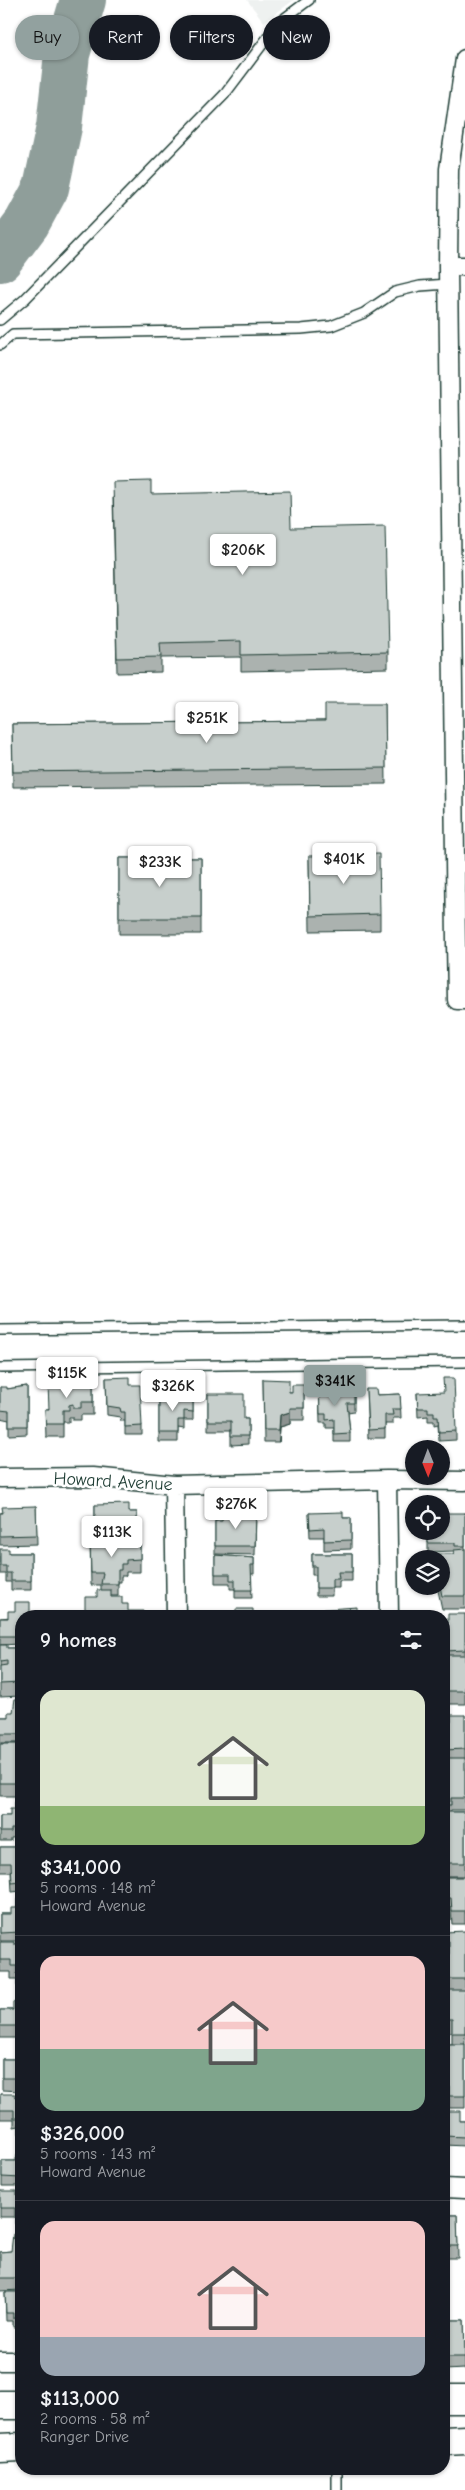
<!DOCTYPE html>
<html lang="en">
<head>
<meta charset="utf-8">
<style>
  body { margin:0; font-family:"Comic Neue",sans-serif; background:#242831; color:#f1f3f6; height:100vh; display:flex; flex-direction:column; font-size:19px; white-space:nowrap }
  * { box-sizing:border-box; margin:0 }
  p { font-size:16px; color:#9ea1a6 }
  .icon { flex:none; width:28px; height:28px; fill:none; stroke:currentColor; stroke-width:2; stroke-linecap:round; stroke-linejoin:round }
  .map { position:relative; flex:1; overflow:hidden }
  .details { position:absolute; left:15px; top:1610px; width:435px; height:865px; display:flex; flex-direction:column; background:#171b24; border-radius:20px; box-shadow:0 1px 4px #0004 }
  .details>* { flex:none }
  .hud { position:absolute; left:15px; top:15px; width:435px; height:45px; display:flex; gap:10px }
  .needle { width:32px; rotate:179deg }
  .buttons { position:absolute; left:405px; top:1440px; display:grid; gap:10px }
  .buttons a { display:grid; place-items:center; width:45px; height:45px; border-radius:50%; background:#171b24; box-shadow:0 1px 4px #0004; font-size:25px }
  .price { position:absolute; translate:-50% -42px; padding:0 11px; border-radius:5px; background:#fff; color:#222; font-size:16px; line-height:32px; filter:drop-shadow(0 1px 2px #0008) }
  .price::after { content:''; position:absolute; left:50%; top:30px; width:15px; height:11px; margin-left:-8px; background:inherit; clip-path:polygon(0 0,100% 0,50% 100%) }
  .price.on { background:#92a19f; color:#111 }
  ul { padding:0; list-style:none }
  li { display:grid; align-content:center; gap:10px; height:265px; padding:0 25px }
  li+li { border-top:1px solid #363941 }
  li span { display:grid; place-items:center; height:155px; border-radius:15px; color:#555 }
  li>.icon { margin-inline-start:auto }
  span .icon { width:90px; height:90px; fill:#fffc; stroke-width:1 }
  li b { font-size:21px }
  h2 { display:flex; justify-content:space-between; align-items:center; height:60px; padding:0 25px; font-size:21px }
  .tag { padding:0 18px; border-radius:22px; background:#171b24; box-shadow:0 1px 4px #0004; font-size:18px; line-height:45px }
  .tag.on { background:#92a19f; color:#111 }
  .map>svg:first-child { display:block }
  .built { fill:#eef1f0 }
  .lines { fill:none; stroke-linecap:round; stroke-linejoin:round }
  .taxiway { stroke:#8f9e9a; stroke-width:46 }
  .lane-casing { stroke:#1f3d34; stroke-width:12 }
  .street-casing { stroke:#1f3d34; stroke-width:21 }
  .primary-casing { stroke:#1f3d34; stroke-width:31 }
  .lane { stroke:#fff; stroke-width:9 }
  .street { stroke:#fff; stroke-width:18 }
  .primary { stroke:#fff; stroke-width:28 }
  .wall { fill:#abb2af; stroke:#1f3d34 }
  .shaded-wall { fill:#8b918f; stroke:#1f3d34 }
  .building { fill:#c7cfcc; stroke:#1f3d34 }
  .labels { text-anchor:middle; stroke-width:5; stroke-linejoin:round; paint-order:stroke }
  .street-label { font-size:18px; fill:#1f3d34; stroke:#fff }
</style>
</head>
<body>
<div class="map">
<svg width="465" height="2490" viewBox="0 0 465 2490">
  <rect width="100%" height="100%" fill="#fff"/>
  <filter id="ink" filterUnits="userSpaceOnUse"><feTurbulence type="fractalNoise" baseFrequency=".02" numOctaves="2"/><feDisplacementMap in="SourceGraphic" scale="10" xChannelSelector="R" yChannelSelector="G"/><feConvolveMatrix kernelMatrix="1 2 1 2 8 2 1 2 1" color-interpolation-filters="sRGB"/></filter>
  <g filter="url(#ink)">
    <path class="built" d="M247,0H294L264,22Z"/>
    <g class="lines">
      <path class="taxiway" d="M0,259L27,223L46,188L59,127L67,54L83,0"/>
      <g class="lane-casing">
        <path id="lane" d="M0,320L25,299L225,94L271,33L286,17L309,0
          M0,345L13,334L301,329L331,326L364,313L395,292L420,286L448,284
          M0,1330L465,1325
          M0,1368L465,1362
          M337,2490V2469"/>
      </g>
      <g class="street-casing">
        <path id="street" d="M465,59L449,169L448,266L456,942L457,1000H465
          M448,266H465
          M0,1478L93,1477L174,1485L387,1480L465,1481
          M387,1480L389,1616
          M174,1485L176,1616
          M444,2188L465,2189
          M0,2361H21"/>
      </g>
      <g class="primary-casing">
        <path id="primary" d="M444,2399H465
          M0,2405H21
          M444,2441L465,2440
          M0,2448L21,2447"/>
      </g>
      <use href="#lane" class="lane"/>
      <use href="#street" class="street"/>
      <use href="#primary" class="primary"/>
    </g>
    <path class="wall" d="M151,494L291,528L388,652V668L241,671V657L161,658V672L117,673L113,497Z
      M385,704L386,784L13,787L12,724L325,721Z
      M309,856L380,914V930L310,931Z
      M119,858H201V934H119Z
      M93,1378V1415H81V1420H73V1417H69V1422H63V1437H46L45,1409H48L76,1384Z
      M106,1378L130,1385L142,1426V1435H125V1421H121L120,1417L107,1415Z
      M263,1379L289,1392H292L304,1385V1420H290V1424L280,1427L279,1442H264Z
      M319,1380L332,1393H354V1411L348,1412L350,1433V1442H334V1428H326V1423H320Z
      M27,1386V1434L9,1435V1420L0,1418V1387L7,1389Z
      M366,1389L377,1395L400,1394L401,1418H393V1424H385V1438H368Z
      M159,1392L169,1397L193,1396V1420H184V1429L178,1428V1442H159Z
      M417,1393L456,1431V1440L439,1441L438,1424L434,1425V1421H428V1416L418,1417Z
      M208,1394L244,1419H248V1444L231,1445V1430H208Z
      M95,1505L129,1512H137V1541L140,1542V1572H126V1576H121V1582H118V1596H111L85,1616L101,1590V1585H91L90,1540H109V1531H95Z
      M36,1506L37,1544L0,1545V1513Z
      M256,1511L255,1555L215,1554V1521H222L241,1515Z
      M309,1513L343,1518H351V1549L324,1550V1537H310Z
      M465,1513V1609H442L437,1586H441V1559L454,1554V1551L428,1552V1531Z
      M0,1549L9,1553H31V1590H11V1582H6V1574H0Z
      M312,1554H352V1581H339V1588H332V1596H316V1575H312Z
      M215,1555L254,1558V1574H251L252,1598H235V1589H230V1583H215Z
      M465,1614V1704H444V1631L448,1623Z
      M21,1616V1644L0,1645V1618Z
      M0,1645L7,1648H21V1696L0,1697Z
      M21,1699V1743H0V1717H8L13,1712Z
      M465,1715V1810H451V1812H465V1876H444V1764H448V1759H444V1732H445L449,1728L451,1722Z
      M0,1744H21V1796H0Z
      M21,1801V1837L11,1838V1841H0V1816H10Z
      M21,1843V1891L12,1892L11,1872H0V1847H17Z
      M444,1877H465V1924H452L451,1910H448V1907H444Z
      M21,1899V1941H0V1914H11L17,1907Z
      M465,1931V2108H449V2098H444V2044H452V2032H447V2024H444V1996H447V1986H444V1957H449V1953L444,1950V1938Z
      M0,1942L14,1944H21V1986H17V1979H11V1972H0Z
      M21,1991V2038H0V2010H13L20,1999Z
      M21,2054V2091L2,2090V2059H16Z
      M0,2094L15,2097H21V2134H19V2126L14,2127V2119H0Z
      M444,2111L460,2121H465V2146L444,2145Z
      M21,2153V2186H2V2161H16L21,2156Z
      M0,2191L17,2195H21V2232H20V2224H15V2217H0Z
      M444,2215H457L458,2258H444Z
      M21,2234V2290L0,2291V2252L11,2251Z
      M444,2277H445V2315H444Z
      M5,2292H21V2327H13V2321H6Z
      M444,2320H464L465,2369L444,2370Z"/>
    <path class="shaded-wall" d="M290,1412V1424L280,1427L279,1442L280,1415Z"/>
    <path class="building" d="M151,481V494L290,491L291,528L385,526L388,652L241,655V641L160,643L161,657L117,658L113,482Z
      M325,704H385L386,768L13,772L12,724L325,721Z
      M379,854L380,914L310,916L309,856Z
      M119,858H201V918H119Z
      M130,1377V1385H140L142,1426L125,1427V1412H121L120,1408L107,1406L106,1378Z
      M93,1378V1402H81V1408H73V1404L69,1405V1410H63V1424H46L45,1409H49L48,1384H76V1379Z
      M443,1378H454L456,1431L439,1432L438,1416H434V1412H428V1408H418L417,1393L444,1392Z
      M263,1379L289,1380V1392H292V1385H304V1408H290V1412L280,1415L279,1430H264Z
      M319,1380H331L332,1393H354V1403H347L350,1433L334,1434V1419L326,1420V1414H320Z
      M27,1386V1426H9V1411L0,1410V1387H7V1389Z
      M366,1389H376L377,1395L400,1394L401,1409H392L393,1415H385V1429L368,1430Z
      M159,1392H169V1397L193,1396V1412L184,1411V1420H178V1433H159Z
      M208,1394H244V1419H248V1436H231V1421H208Z
      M129,1504V1512H137V1533L109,1534V1522H95V1505Z
      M36,1506L37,1535L0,1536V1513H3L2,1507Z
      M241,1511H256L255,1546H215V1521H222L223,1514L241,1515Z
      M343,1512V1518H351V1540L324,1541V1528L310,1529L309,1513Z
      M441,1513H465V1546H455V1543H428V1531H441Z
      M90,1540L140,1542V1559L126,1560V1564H121V1570H118V1584H101L103,1573H91Z
      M0,1549H9V1553H31V1581H11V1573H6V1566H0Z
      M465,1549V1596H442L440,1586H441V1573H442V1571H441V1559H426V1554H454V1550Z
      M312,1554H352V1572H338L339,1579H332V1588H316V1566H312Z
      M215,1555L254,1558V1565H251L252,1590H235V1580H230V1574H215Z
      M97,1590H111V1597H122V1604H128V1611H143V1616H85V1597H97Z
      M15,1602H30V1616H21V1636H0V1618H8V1611H15Z
      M357,1607V1616H314V1610Z
      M236,1609H253V1616H236Z
      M448,1614H465V1650L445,1651V1647H444V1623H448Z
      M0,1645H7V1648H21V1683L0,1684V1666L7,1665V1661L0,1662Z
      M444,1655H465V1691H444Z
      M15,1699H21V1734H0V1717H8V1712H13Z
      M451,1715H465V1749L444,1750V1732H445V1728H449V1722H451Z
      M0,1744H21V1783H0Z
      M448,1758H465V1798H451V1805H444V1764H448Z
      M21,1801V1829H11V1832H0V1816H10V1809H15V1802Z
      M444,1812H465V1863H444V1840H445V1837H444Z
      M17,1843H21V1882L12,1883L11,1863H0V1847H17Z
      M444,1877H465V1911H452L451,1898H448V1894H444Z
      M17,1899H21V1932L0,1933V1914H11V1908H17Z
      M465,1931V1979H447V1974H444V1957H449V1941L444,1938L445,1932Z
      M0,1942H14V1944H21V1974H17V1966H11V1960H0Z
      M447,1990H465V2033H452V2019H447V2012H444V1996H447Z
      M21,1991V2026H0V2010H13V2003L20,1999V1992Z
      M444,2044H465V2096H449V2086H444Z
      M15,2054H21V2078H2V2059H16Z
      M0,2094H15V2097H21V2125H19V2118H14V2110H0Z
      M444,2111H460V2121H465V2137L444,2136Z
      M21,2153V2178L2,2177V2161H16V2156H21Z
      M0,2191H17V2195H21V2223H20V2215L15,2216V2208H0Z
      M444,2215H457L458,2246H444Z
      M13,2234H21V2278H0V2252L11,2251Z
      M444,2277H445V2306H444Z
      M5,2292H21V2319L13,2318V2313H6Z
      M444,2320H464L465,2357H444Z"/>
  </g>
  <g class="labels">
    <g class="street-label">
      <text transform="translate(113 1481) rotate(3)" y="6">Howard Avenue</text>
    </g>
  </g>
</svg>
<div class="buttons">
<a><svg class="needle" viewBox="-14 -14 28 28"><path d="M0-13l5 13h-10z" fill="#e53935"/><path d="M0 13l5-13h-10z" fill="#9ea1a6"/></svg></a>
<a><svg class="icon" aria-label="locate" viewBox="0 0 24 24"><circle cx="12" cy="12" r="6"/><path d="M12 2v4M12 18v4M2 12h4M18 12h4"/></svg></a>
<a><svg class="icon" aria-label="layers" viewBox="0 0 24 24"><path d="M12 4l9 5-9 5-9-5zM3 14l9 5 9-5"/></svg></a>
</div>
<b class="price" style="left:243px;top:576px">$206K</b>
<b class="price" style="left:207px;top:744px">$251K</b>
<b class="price" style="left:344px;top:885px">$401K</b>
<b class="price" style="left:160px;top:888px">$233K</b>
<b class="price" style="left:67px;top:1399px">$115K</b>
<b class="price on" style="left:335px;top:1407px">$341K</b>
<b class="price" style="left:173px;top:1412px">$326K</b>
<b class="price" style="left:236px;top:1530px">$276K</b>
<b class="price" style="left:112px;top:1558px">$113K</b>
<div class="hud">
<a class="tag on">Buy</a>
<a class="tag">Rent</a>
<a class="tag">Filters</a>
<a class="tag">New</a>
</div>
<section class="details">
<h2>9 homes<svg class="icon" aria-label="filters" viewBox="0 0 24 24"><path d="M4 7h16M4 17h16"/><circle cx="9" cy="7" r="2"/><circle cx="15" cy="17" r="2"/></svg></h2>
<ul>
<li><span style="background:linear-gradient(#dfe7d0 75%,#8fb573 0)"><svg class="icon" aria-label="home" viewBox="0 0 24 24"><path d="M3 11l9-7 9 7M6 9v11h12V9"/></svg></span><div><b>$341,000</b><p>5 rooms · 148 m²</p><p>Howard Avenue</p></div></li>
<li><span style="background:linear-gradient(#f6c9c9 60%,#7fa58c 0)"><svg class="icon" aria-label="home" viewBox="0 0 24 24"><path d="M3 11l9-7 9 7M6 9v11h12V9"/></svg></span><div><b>$326,000</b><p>5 rooms · 143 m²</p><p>Howard Avenue</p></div></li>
<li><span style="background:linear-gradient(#f6c9c9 75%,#9aa5b1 0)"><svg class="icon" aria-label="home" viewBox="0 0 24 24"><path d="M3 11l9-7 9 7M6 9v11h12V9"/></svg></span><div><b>$113,000</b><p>2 rooms · 58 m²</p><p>Ranger Drive</p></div></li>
</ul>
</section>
</div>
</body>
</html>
